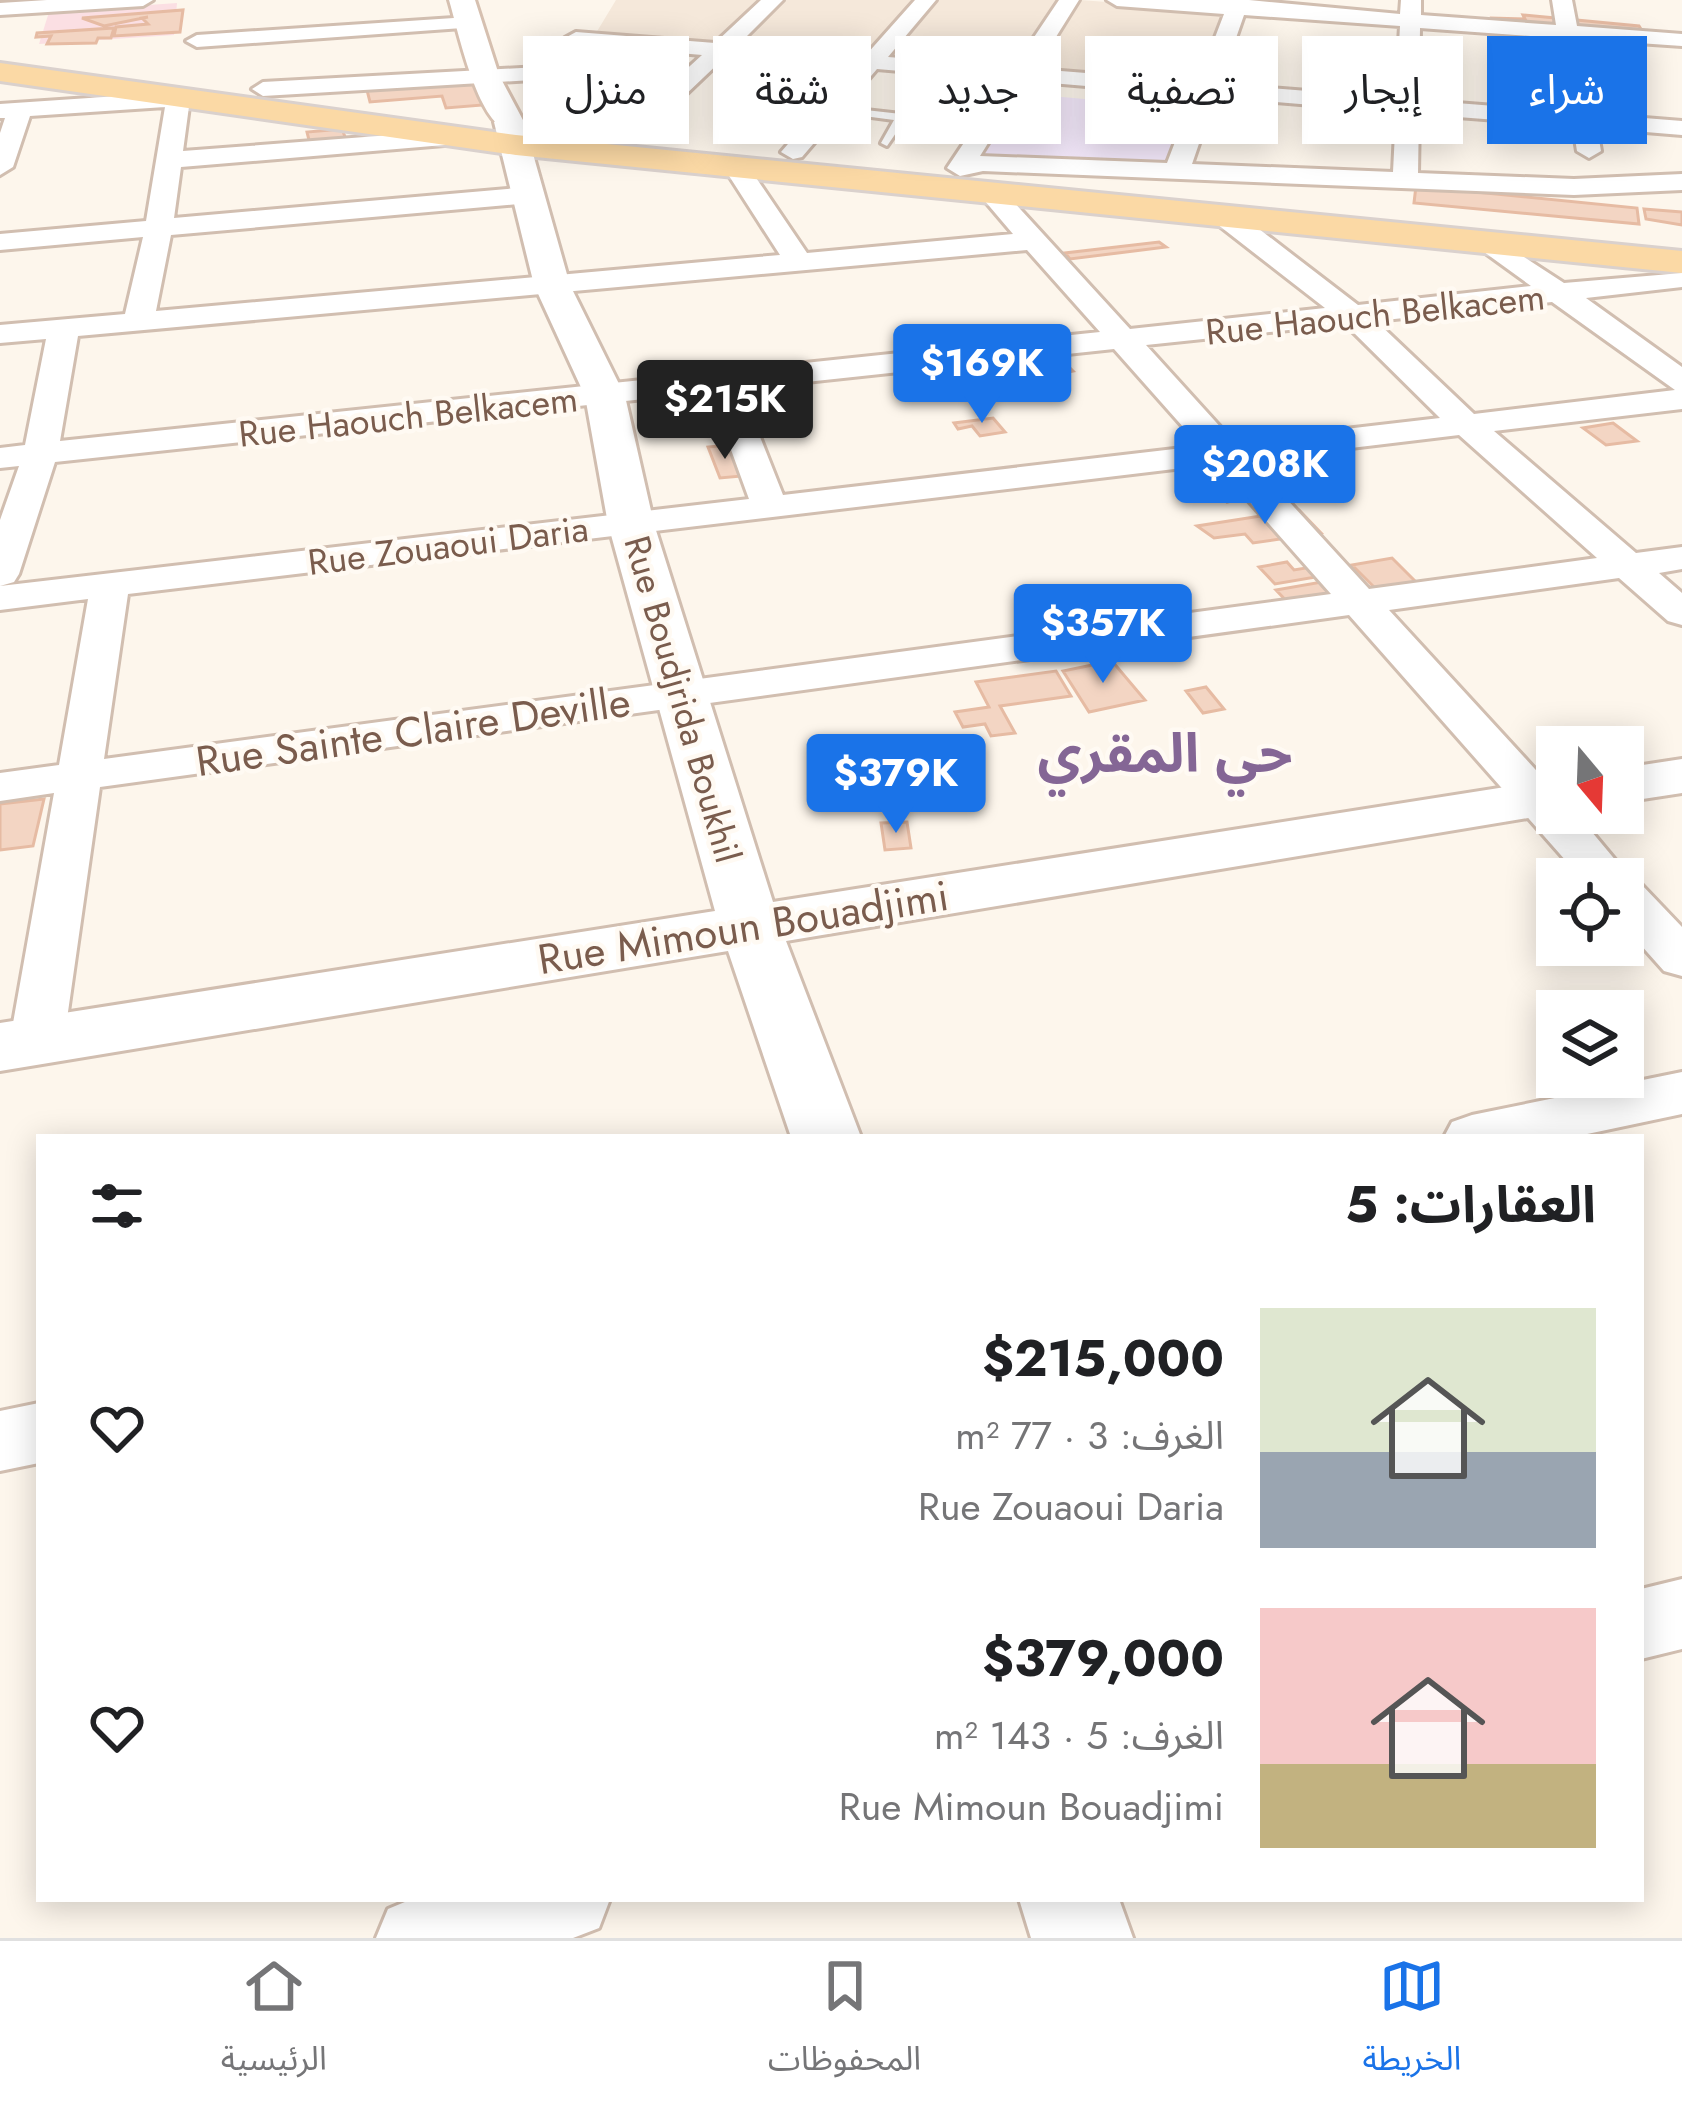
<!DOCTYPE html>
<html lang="ar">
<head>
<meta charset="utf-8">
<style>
  body { margin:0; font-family:Jost,"Noto Sans Arabic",sans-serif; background:#f2f2f2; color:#202124; direction:rtl; height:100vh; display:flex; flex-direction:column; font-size:45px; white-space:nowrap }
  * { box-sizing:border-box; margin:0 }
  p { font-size:39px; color:#757577 }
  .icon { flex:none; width:66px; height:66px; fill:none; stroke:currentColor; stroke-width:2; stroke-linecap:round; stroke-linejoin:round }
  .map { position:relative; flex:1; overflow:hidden; direction:ltr }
  .side { position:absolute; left:36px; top:1134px; width:1608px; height:768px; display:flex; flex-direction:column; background:#fff; border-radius:0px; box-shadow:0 6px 30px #0003; direction:rtl }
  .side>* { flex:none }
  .guide { position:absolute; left:36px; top:36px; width:1611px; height:108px; direction:rtl; display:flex; gap:24px }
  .needle { width:78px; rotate:161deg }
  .controls { position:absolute; left:1536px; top:726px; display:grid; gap:24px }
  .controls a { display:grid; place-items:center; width:108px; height:108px; border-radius:0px; background:#fff; box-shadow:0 6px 30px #0003; font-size:60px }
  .price { position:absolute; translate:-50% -102px; padding:0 27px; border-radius:12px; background:#1a73e8; color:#fff; font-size:39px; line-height:78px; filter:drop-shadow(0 3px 6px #0008) }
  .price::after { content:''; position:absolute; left:50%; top:72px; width:36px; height:27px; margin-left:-18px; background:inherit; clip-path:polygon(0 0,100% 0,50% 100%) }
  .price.active { background:#222; color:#fff }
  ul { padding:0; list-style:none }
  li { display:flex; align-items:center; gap:36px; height:300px; padding:0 48px }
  li span { display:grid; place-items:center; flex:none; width:336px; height:240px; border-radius:0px; color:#555 }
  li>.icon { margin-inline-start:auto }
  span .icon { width:144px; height:144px; fill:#fffc; stroke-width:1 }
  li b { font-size:51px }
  h2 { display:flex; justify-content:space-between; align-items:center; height:144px; padding:0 48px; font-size:51px }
  .tag { padding:0 42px; border-radius:0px; background:#fff; box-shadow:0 6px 30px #0003; font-size:42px; line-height:108px }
  .tag.active { background:#1a73e8; color:#fff }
  .menu { display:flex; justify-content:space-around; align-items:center; height:168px; border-top:3px solid #e0e0e0; background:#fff; font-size:33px; color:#757577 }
  .menu a { display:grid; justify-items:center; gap:6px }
  .menu .active { color:#1a73e8 }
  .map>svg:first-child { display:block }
  .residential { fill:#f5e8da }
  .education { fill:#f3e8fa }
  .medical { fill:#fbdfe3 }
  .building { fill:#f3d5c3; stroke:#e6bba3; stroke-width:3 }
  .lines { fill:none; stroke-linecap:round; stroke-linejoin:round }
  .service-casing { stroke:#d1beb0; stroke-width:6 }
  .minor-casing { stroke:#d1beb0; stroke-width:6 }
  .tertiary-casing { stroke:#d1beb0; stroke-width:6 }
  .secondary-casing { stroke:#d6c0b0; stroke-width:6 }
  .primary-casing { stroke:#dad1cd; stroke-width:6 }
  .service { fill:#fff; fill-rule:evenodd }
  .minor { fill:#fff; fill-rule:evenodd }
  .tertiary { fill:#fff; fill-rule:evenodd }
  .secondary { fill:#fff; fill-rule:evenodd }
  .primary { fill:#fbd9a5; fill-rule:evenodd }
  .labels { text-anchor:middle; stroke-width:9; stroke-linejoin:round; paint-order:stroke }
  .far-street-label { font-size:36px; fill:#7a5c4d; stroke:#fffaf3 }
  .street-label { font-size:42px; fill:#7a5c4d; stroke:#fffaf3 }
  .district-label { font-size:54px; font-weight:bold; fill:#846695; stroke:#fffaf3 }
</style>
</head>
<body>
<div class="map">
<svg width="1682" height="1938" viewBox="0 0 1682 1938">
  <rect width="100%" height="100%" fill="#fdf6ec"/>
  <path class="residential" d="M616,0H765L711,47L593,38Z
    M784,0H916L864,59L731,48Z
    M935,0H1061L1015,71L884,60Z
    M1080,0L1227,11L1198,85L1034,72Z"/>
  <path class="education" d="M1015,93L1188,108L1174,164L979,157Z"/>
  <path class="medical" d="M177,3L174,35L39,44L49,12Z"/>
  <path class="building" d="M183,10L180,32L114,36L116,27L148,24L142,18L148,17L104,26L82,18Z
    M1523,15L1639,26L1644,34L1495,25L1492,18L1525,19Z
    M114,28L111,38H98L96,43L47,44L51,36L36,37L37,33Z
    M474,81L483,105L446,108L442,96L370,102L367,90Z
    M342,129L347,142L311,148L307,132Z
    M1416,186L1637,208L1639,224L1414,203Z
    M1644,209L1682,212V225L1646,219Z
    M1159,242L1166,247L1070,259L1065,253Z
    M1060,358L1073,371L1052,375L1038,360Z
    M993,418L1005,432L980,436L972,426L958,429L954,423Z
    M1613,423L1637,441L1606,445L1583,428Z
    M729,445L742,476L720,478L708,447Z
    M1246,468L1275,491L1227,502L1199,479Z
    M1299,510L1321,533L1253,543L1245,534L1214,538L1197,526Z
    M1392,558L1431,597L1391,604L1352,565Z
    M1287,562L1294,570L1330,564L1339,573L1275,584L1259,567Z
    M1333,580L1355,601L1297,612L1276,590Z
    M1112,661L1145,700L1089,712L1063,671Z
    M1056,671L1071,696L1000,706L1015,733L991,736L985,724L963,727L955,712L989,707L976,682Z
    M1206,687L1224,709L1203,713L1186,691Z
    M931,738L943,759L899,767L888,746Z
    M44,799L33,846L0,850V804Z
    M907,822L911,848L885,850L881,823Z"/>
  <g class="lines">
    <g class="service-casing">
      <path id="service" d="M830,106L901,114L907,117L887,146L881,143L894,120L826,111Z"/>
    </g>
    <g class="minor-casing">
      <path id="minor" d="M47,0H153L143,6L0,15V3Z
        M761,0H783L738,45L866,55L915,0H936L888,57L1014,67L1059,0H1079L1036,69L1198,82L1224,14L1117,6L1107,0H1249L1400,14L1401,0H1421V15L1556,25L1552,0H1572L1577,26L1682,34V46L1580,39L1594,114L1682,121V135L1597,128L1601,151L1589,158L1577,151L1573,126L1419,114L1418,173L1574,179L1682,174V190L1574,195L983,171L960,176L947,168L1006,80L877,69L802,157L793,159L781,152L855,67L725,57L639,139L630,141L618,134L621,129L702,55L576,44L565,38L576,32L715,43ZM1244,15L1400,26L1396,98L1220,84ZM1420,28L1558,38L1570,112L1419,100ZM1027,81L1193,95L1167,163L980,156ZM1215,97L1396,112L1393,172L1192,164Z
        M469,17L479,23L476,27L197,47L186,41L197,35Z
        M557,66L565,68V78L263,96L252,89L263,82Z
        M178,92L190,99L183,151L456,130L468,137L456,144L181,167L174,218L529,187L542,195L529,203L171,235L156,311L780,255L724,168L737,160L746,163L807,253L1013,234L979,194L983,188H1001L1130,329L1325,308L1217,224L1214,218L1217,212H1237L1358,305L1531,286L1480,249L1476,243L1480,237L1490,235L1564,283L1682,273V287L1586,298L1682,367V409L1494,431L1636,553L1682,547V569L1659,573L1682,593V625L1668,621L1619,578L1389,610L1557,793V813H1576L1632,880L1640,883L1682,927V976L1664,971L1623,925V879H1582L1349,615L100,787L64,1040L56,1054L37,1059L18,1054L10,1040L54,793L0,801V773L59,765L88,599L0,610V586L749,499L710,392L55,462L19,574L14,582L0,586V520L19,466L0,468V448L25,445L46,339L0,343V325L125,314L143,237L0,250V234L146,221L165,107L30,116L13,167L0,175V133L5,118H0V104ZM1027,250L1100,332L60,441L78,336ZM1552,302L1675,390L1474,414L1376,321ZM1345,324L1440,418L1234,442L1146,345ZM1114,349L1200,446L783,495L741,389ZM1459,435L1597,558L1369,589L1251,460ZM1216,464L1331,594L104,759L128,594Z
        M1682,1072V1114L1573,1137H1444L1452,1122L1472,1115Z
        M39,1403V1463L0,1471V1411Z
        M1682,1579V1649L1641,1659V1589Z
        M412,1899H610L599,1928L573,1938H376L388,1909Z"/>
    </g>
    <g class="tertiary-casing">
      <path id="tertiary" d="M509,113L524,122L570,285L625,396L654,524L773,902L1557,779L1558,813L786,941L861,1137H791L728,951L0,1071V1023L715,911L608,524L585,396L534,285L494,122Z
        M1682,759V793L1623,802V768Z
        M1019,1899H1119L1133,1938H1031Z"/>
    </g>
    <g class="secondary-casing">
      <path id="secondary" d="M449,0H475L499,75L524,122L520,129L509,131C477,123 458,30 449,0Z"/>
    </g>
    <g class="primary-casing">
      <path id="primary" d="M0,63L516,135L1682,251V273L516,155L0,81Z"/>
    </g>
    <use href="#service" class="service"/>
    <use href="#minor" class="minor"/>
    <use href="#tertiary" class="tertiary"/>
    <use href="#secondary" class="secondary"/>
    <use href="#primary" class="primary"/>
  </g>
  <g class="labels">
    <g class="far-street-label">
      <text transform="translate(1375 314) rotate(-6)" y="13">Rue Haouch Belkacem</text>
      <text transform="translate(408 416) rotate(-6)" y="13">Rue Haouch Belkacem</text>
      <text transform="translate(448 545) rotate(-7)" y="13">Rue Zouaoui Daria</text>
      <text transform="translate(683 699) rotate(74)" y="13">Rue Boudjrida Boukhil</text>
    </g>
    <g class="street-label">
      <text transform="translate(413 731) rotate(-8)" y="15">Rue Sainte Claire Deville</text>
      <text transform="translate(743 927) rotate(-9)" y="15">Rue Mimoun Bouadjimi</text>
    </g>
    <g class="district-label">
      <text x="1165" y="772">حي المقري</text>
    </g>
  </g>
</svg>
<div class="controls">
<a><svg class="needle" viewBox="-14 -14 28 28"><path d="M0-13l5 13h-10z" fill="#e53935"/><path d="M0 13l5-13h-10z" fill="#757577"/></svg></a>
<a><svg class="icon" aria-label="locate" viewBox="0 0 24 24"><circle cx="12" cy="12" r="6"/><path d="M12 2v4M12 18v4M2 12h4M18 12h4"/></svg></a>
<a><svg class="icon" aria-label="layers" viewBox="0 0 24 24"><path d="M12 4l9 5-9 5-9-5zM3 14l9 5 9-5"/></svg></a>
</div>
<b class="price" style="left:982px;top:426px">$169K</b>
<b class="price active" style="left:725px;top:462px">$215K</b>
<b class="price" style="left:1265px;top:527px">$208K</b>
<b class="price" style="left:1103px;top:686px">$357K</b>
<b class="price" style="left:896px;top:836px">$379K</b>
<div class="guide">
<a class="tag active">شراء</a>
<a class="tag">إيجار</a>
<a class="tag">تصفية</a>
<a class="tag">جديد</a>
<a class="tag">شقة</a>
<a class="tag">منزل</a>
</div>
<section class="side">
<h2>العقارات: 5<svg class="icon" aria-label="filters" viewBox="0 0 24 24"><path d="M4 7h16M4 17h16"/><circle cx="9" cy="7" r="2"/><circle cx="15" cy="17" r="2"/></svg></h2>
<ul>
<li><span style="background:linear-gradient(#dfe7d0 60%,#9aa5b1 0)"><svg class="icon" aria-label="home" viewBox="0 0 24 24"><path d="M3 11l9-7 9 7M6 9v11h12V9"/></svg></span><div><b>$215,000</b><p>الغرف: 3 · 77 m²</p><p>Rue Zouaoui Daria</p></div><svg class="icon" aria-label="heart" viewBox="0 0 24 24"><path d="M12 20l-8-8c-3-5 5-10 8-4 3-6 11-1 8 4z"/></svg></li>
<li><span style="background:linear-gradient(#f6c9c9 65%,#c2b280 0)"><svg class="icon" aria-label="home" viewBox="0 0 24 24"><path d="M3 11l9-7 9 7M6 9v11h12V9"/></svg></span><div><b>$379,000</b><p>الغرف: 5 · 143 m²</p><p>Rue Mimoun Bouadjimi</p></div><svg class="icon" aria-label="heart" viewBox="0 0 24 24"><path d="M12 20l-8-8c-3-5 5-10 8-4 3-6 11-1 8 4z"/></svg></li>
</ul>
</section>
</div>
<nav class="menu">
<a class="active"><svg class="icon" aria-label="map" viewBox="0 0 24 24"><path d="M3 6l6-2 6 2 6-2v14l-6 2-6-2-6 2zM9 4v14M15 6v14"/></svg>الخريطة</a>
<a><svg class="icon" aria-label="saved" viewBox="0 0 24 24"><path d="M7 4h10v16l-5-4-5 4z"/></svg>المحفوظات</a>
<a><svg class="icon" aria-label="home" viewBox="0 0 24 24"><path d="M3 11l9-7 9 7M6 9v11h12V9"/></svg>الرئيسية</a>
</nav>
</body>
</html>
